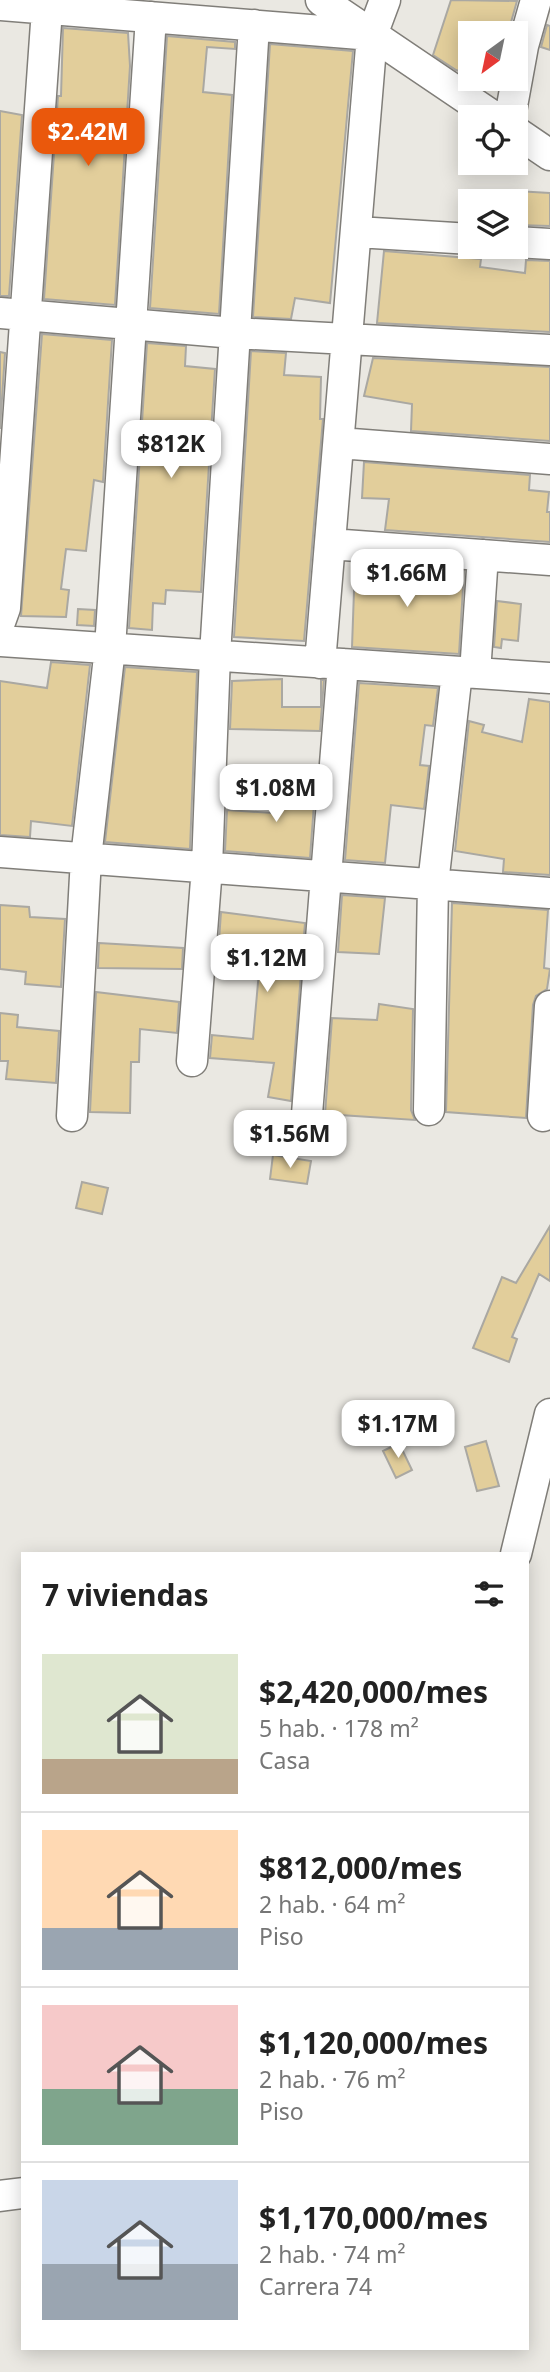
<!DOCTYPE html>
<html lang="es">
<head>
<meta charset="utf-8">
<style>
  body { margin:0; font-family:"Noto Sans",sans-serif; background:#f2f2f2; color:#222; height:100vh; display:flex; flex-direction:column; font-size:26px; white-space:nowrap }
  * { box-sizing:border-box; margin:0 }
  p { font-size:23px; color:#767676 }
  .icon { flex:none; width:38px; height:38px; fill:none; stroke:currentColor; stroke-width:2; stroke-linecap:round; stroke-linejoin:round }
  .map { position:relative; flex:1; overflow:hidden }
  .drawer { position:absolute; left:21px; top:1552px; width:508px; height:798px; display:flex; flex-direction:column; background:#fff; border-radius:0px; box-shadow:0 4px 18px #0003 }
  .drawer>* { flex:none }
  .needle { width:46px; rotate:213deg }
  .buttons { position:absolute; left:458px; top:21px; display:grid; gap:14px }
  .buttons a { display:grid; place-items:center; width:70px; height:70px; border-radius:0px; background:#fff; box-shadow:0 4px 18px #0003; font-size:35px }
  .price { position:absolute; translate:-50% -60px; padding:0 16px; border-radius:14px; background:#fff; color:#222; font-size:23px; line-height:46px; filter:drop-shadow(0 2px 4px #0008) }
  .price::after { content:''; position:absolute; left:50%; top:42px; width:21px; height:16px; margin-left:-10px; background:inherit; clip-path:polygon(0 0,100% 0,50% 100%) }
  .price.current { background:#ea580c; color:#fff }
  ul { padding:0; list-style:none }
  li { display:flex; align-items:center; gap:21px; height:175px; padding:0 21px }
  li+li { border-top:2px solid #e0e0e0 }
  li span { display:grid; place-items:center; flex:none; width:196px; height:140px; border-radius:0px; color:#555 }
  li>.icon { margin-inline-start:auto }
  span .icon { width:84px; height:84px; fill:#fffc; stroke-width:1 }
  li b { font-size:30px }
  h2 { display:flex; justify-content:space-between; align-items:center; height:84px; padding:0 21px; font-size:30px }
  .map>svg:first-child { display:block }
  .building { fill:#e2ce9b; stroke:#aaa8a2; stroke-width:2 }
  .lines { fill:none; stroke-linecap:round; stroke-linejoin:round }
  .minor-casing { stroke:#807e79; stroke-width:33 }
  .minor { stroke:#fff; stroke-width:30 }
</style>
</head>
<body>
<div class="map">
<svg width="550" height="2372" viewBox="0 0 550 2372">
  <rect width="100%" height="100%" fill="#eae8e2"/>
  <path class="building" d="M451,0L517,1L508,33H471V75L456,70L433,55Z
    M547,25L550,26V50L541,47Z
    M63,28L128,33L130,66L115,305L44,299L58,96H61Z
    M167,36L235,42V49L207,47L203,92L232,95L219,314L150,308Z
    M270,44L353,51L330,303L295,298L291,319L253,317Z
    M0,111L22,115L9,296H0Z
    M516,191L550,193V226L516,225Z
    M384,251L481,259L480,267L525,273L526,260L550,261V332L377,323Z
    M42,334L112,340L103,482L94,480L86,551L66,549L61,589L69,590L66,617L21,616Z
    M147,343L186,346L185,366L215,369L201,592L166,590L165,604L153,603L152,630L129,628Z
    M251,351L286,353L284,375L321,377L320,419H323L304,641L234,637Z
    M0,352L5,353L0,429Z
    M373,358L550,367V441L411,431L412,404L364,396Z
    M364,462L530,475L529,490L549,492L547,512H550V542L385,530L389,499L362,498Z
    M355,563L464,571L459,654L352,647Z
    M497,601L521,604L518,641L502,639L501,648L494,647Z
    M78,609L95,610L94,626L77,625Z
    M51,662L90,665L72,826L31,821L30,837L0,835V681L47,688Z
    M125,667L197,672L190,849L105,842Z
    M282,679V707H321V680H324L320,731L230,729L232,681Z
    M359,683L438,688L433,726L425,725L420,765L429,766L424,809L391,805L385,863L345,860Z
    M529,699L550,702V875L503,872L504,859L455,851L469,721L484,725L482,732L522,742Z
    M292,776L316,777L310,858L225,851L227,810L272,813L274,791L291,793Z
    M342,895L385,898L379,954L338,952Z
    M452,903L548,910L544,968L550,969L547,989L536,996L533,1005L526,1118L446,1112Z
    M0,905L29,907L30,917L65,919L61,987L25,984L26,972L0,969Z
    M221,912L305,923L291,1101L268,1097L274,1063L210,1058L212,1035L253,1039L260,960L218,955Z
    M99,943L183,948L182,969L98,968Z
    M96,992L179,1002L177,1033L140,1029L139,1062H131L130,1113L90,1112Z
    M379,1004L413,1009L411,1110L415,1120L325,1114L332,1018L377,1020Z
    M0,1013L18,1015L17,1027L59,1031L56,1083L6,1079L8,1061H0Z
    M273,1155L311,1161L307,1184L270,1179Z
    M82,1182L108,1188L102,1214L76,1208Z
    M550,1226V1281L539,1274L512,1337L517,1339L509,1362L473,1348L502,1277L516,1283Z
    M486,1441L499,1486L477,1491L465,1447Z
    M399,1443L412,1470L396,1478L383,1451Z"/>
  <g class="lines">
    <g class="minor-casing">
      <path id="minor" d="M321,0L494,117
        M0,5L372,35
        M510,117L523,46L536,0
        M516,132L550,155
        M357,232L471,239
        M516,242L550,244
        M0,313L234,333L550,350
        M339,443L550,459
        M330,544L550,560
        M0,622L5,608L47,9
        M0,641L550,678
        M320,663L372,35L385,0
        M475,673L483,555
        M0,852L550,893
        M192,1061L207,867L215,655L254,25
        M429,1110L433,884L457,672
        M307,1114L343,664
        M72,1116L86,858L110,648L151,17
        M543,1116L550,1006
        M516,1554L550,1414
        M0,2196L23,2193"/>
    </g>
    <use href="#minor" class="minor"/>
  </g>
</svg>
<div class="buttons">
<a><svg class="needle" viewBox="-14 -14 28 28"><path d="M0-13l5 13h-10z" fill="#e53935"/><path d="M0 13l5-13h-10z" fill="#767676"/></svg></a>
<a><svg class="icon" aria-label="locate" viewBox="0 0 24 24"><circle cx="12" cy="12" r="6"/><path d="M12 2v4M12 18v4M2 12h4M18 12h4"/></svg></a>
<a><svg class="icon" aria-label="layers" viewBox="0 0 24 24"><path d="M12 4l9 5-9 5-9-5zM3 14l9 5 9-5"/></svg></a>
</div>
<b class="price current" style="left:88px;top:168px">$2.42M</b>
<b class="price" style="left:171px;top:480px">$812K</b>
<b class="price" style="left:407px;top:609px">$1.66M</b>
<b class="price" style="left:276px;top:824px">$1.08M</b>
<b class="price" style="left:267px;top:994px">$1.12M</b>
<b class="price" style="left:290px;top:1170px">$1.56M</b>
<b class="price" style="left:398px;top:1460px">$1.17M</b>
<section class="drawer">
<h2>7 viviendas<svg class="icon" aria-label="filters" viewBox="0 0 24 24"><path d="M4 7h16M4 17h16"/><circle cx="9" cy="7" r="2"/><circle cx="15" cy="17" r="2"/></svg></h2>
<ul>
<li><span style="background:linear-gradient(#dfe7d0 75%,#b9a48a 0)"><svg class="icon" aria-label="home" viewBox="0 0 24 24"><path d="M3 11l9-7 9 7M6 9v11h12V9"/></svg></span><div><b>$2,420,000/mes</b><p>5 hab. · 178 m²</p><p>Casa</p></div></li>
<li><span style="background:linear-gradient(#ffd9b3 70%,#9aa5b1 0)"><svg class="icon" aria-label="home" viewBox="0 0 24 24"><path d="M3 11l9-7 9 7M6 9v11h12V9"/></svg></span><div><b>$812,000/mes</b><p>2 hab. · 64 m²</p><p>Piso</p></div></li>
<li><span style="background:linear-gradient(#f6c9c9 60%,#7fa58c 0)"><svg class="icon" aria-label="home" viewBox="0 0 24 24"><path d="M3 11l9-7 9 7M6 9v11h12V9"/></svg></span><div><b>$1,120,000/mes</b><p>2 hab. · 76 m²</p><p>Piso</p></div></li>
<li><span style="background:linear-gradient(#c9d6e8 60%,#9aa5b1 0)"><svg class="icon" aria-label="home" viewBox="0 0 24 24"><path d="M3 11l9-7 9 7M6 9v11h12V9"/></svg></span><div><b>$1,170,000/mes</b><p>2 hab. · 74 m²</p><p>Carrera 74</p></div></li>
</ul>
</section>
</div>
</body>
</html>
